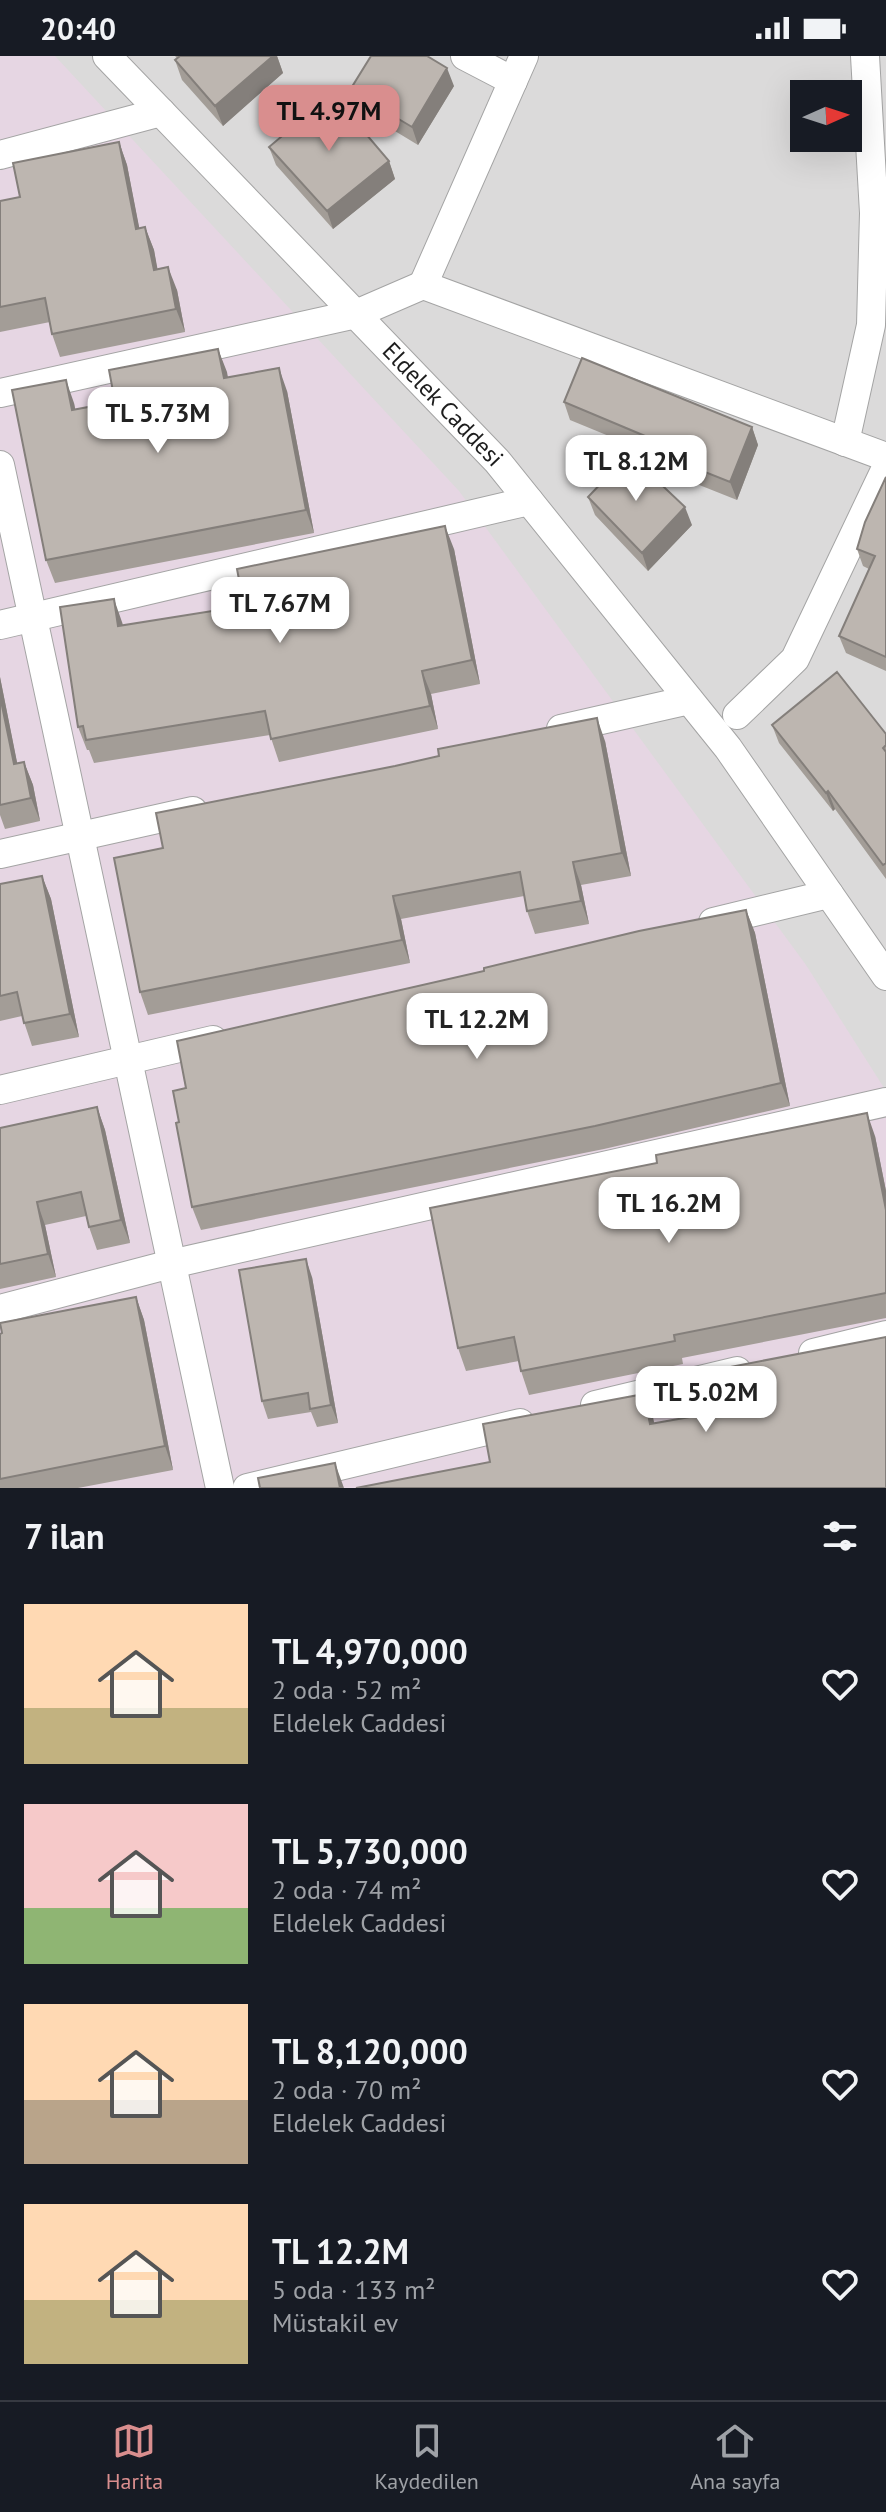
<!DOCTYPE html>
<html lang="tr">
<head>
<meta charset="utf-8">
<style>
  body { margin:0; font-family:"PT Sans",sans-serif; background:#242831; color:#f1f3f6; height:100vh; display:flex; flex-direction:column; font-size:30px; white-space:nowrap }
  * { box-sizing:border-box; margin:0 }
  p { font-size:26px; color:#9ea1a6 }
  .icon { flex:none; width:44px; height:44px; fill:none; stroke:currentColor; stroke-width:2; stroke-linecap:round; stroke-linejoin:round }
  .map { position:relative; height:1432px; overflow:hidden }
  .details { display:flex; flex-direction:column; background:#171b24; flex:1 }
  .details>* { flex:none }
  .needle { width:52px; rotate:87deg }
  .controls { position:absolute; left:790px; top:24px; display:grid; gap:16px }
  .controls a { display:grid; place-items:center; width:72px; height:72px; border-radius:0px; background:#171b24; box-shadow:0 8px 32px #0002; font-size:40px }
  .price { position:absolute; translate:-50% -68px; padding:0 18px; border-radius:16px; background:#fff; color:#222; font-size:26px; line-height:52px; filter:drop-shadow(0 2px 4px #0008) }
  .price::after { content:''; position:absolute; left:50%; top:48px; width:24px; height:18px; margin-left:-12px; background:inherit; clip-path:polygon(0 0,100% 0,50% 100%) }
  .price.current { background:#d98e8e; color:#111 }
  ul { padding:0; list-style:none }
  li { display:flex; align-items:center; gap:24px; height:200px; padding:0 24px }
  li span { display:grid; place-items:center; flex:none; width:224px; height:160px; border-radius:0px; color:#555 }
  li>.icon { margin-inline-start:auto }
  span .icon { width:96px; height:96px; fill:#fffc; stroke-width:1 }
  li b { font-size:34px }
  h2 { display:flex; justify-content:space-between; align-items:center; height:96px; padding:0 24px; font-size:34px }
  .status { display:flex; justify-content:space-between; align-items:center; height:56px; padding:0 40px; background:#171b24; direction:ltr }
  .status svg { height:22px; fill:currentColor }
  .menu { display:flex; justify-content:space-around; align-items:center; height:112px; border-top:2px solid #363941; background:#171b24; font-size:22px; color:#9ea1a6 }
  .menu a { display:grid; justify-items:center; gap:4px }
  .menu .current { color:#d98e8e }
  .map>svg:first-child { display:block }
  .residential { fill:#dbdada; fill-rule:evenodd }
  .industrial { fill:#e6d6e3 }
  .lines { fill:none; stroke-linecap:round; stroke-linejoin:round }
  .minor-casing { stroke:#a4a4a4; stroke-width:30 }
  .minor { stroke:#fff; stroke-width:28 }
  .wall { fill:#a39d97 }
  .shaded-wall { fill:#847f7b }
  .building { fill:#bdb6b0; stroke:#847f7b; stroke-width:2 }
  .labels { text-anchor:middle; stroke-width:8; stroke-linejoin:round; paint-order:stroke }
  .street-label { font-size:24px; fill:#1d1d1d; stroke:#fff }
</style>
</head>
<body>
<div class="status"><b>20:40</b><svg viewBox="0 0 49 12"><path d="M0 12V9h3v3zM5 12V6h3v6zM10 12V3h3v9zM15 12V0h3v12zM26 1h20v11H26zM47 4h2v5h-2z"/></svg></div>
<div class="map">
<svg width="886" height="1432" viewBox="0 0 886 1432">
  <rect width="100%" height="100%" fill="#edeae3"/>
  <path class="residential" d="M0,0H886V1432H0ZM804,38H848V82H804Z"/>
  <path class="industrial" d="M0,0H55L459,435L806,909L886,1035V1432H0Z"/>
  <g class="lines">
    <g class="minor-casing">
      <g id="minor">
        <path id="s1" d="M107,0L497,405L728,692L886,920"/>
        <path d="M465,0L513,25"/>
        <path d="M0,99L161,56"/>
        <path d="M423,229L524,0"/>
        <path d="M0,337L356,258L423,229L886,401"/>
        <path d="M845,386L871,269L874,157L865,0"/>
        <path d="M0,409L220,1432"/>
        <path d="M0,569L529,445"/>
        <path d="M737,659L795,603L886,412"/>
        <path d="M561,673L689,644"/>
        <path d="M0,798L193,755"/>
        <path d="M713,866L829,838"/>
        <path d="M0,1034L213,984"/>
        <path d="M0,1253L171,1208L886,1046"/>
        <path d="M813,1297L886,1279"/>
        <path d="M595,1349L737,1315"/>
        <path d="M247,1432L520,1367"/>
      </g>
    </g>
    <use href="#minor" class="minor"/>
  </g>
  <path class="wall" d="M175,0H277L283,17L223,70L182,24L175,4L177,2Z
    M454,30L418,89L357,52L350,34Z
    M119,86L127,109L139,172L145,171L154,194L157,213L177,234L185,276L60,301L52,278L50,266L0,276V145L20,141Z
    M269,91L389,105L395,123L333,173L276,109Z
    M218,293L228,322L287,335L314,477L55,527L46,504L74,347L75,354L115,346Z
    M564,346L752,371L758,389L737,444L644,407L638,392L570,364Z
    M886,421V615L846,597L839,580L869,513L863,510L857,493Z
    M588,441L692,469L648,515L595,459Z
    M454,493L480,628L431,638L438,673L279,706L270,679L94,707L89,694H87L78,671L122,566L123,569L244,550Z
    M0,621L17,707L24,706L33,729L40,765L5,773L0,759Z
    M772,669L886,678V823L835,753L833,755L779,687Z
    M605,685L631,820L581,829L589,868L535,878L527,855L524,840L401,863L410,907L148,959L140,936L163,792L395,710Z
    M42,820L51,843L79,981L32,990L22,960L0,965V828Z
    M746,854L755,877L790,1050L604,1093L201,1174L192,1151L179,1066L186,1032Z
    M97,1051L105,1074L130,1187L97,1194L89,1171L86,1160L45,1169L56,1221L0,1233V1072Z
    M875,1080L886,1135V1262L682,1302L683,1308L529,1339L521,1315L519,1305L466,1315L458,1292Z
    M312,1221L338,1367L317,1371L311,1356L268,1363L262,1345Z
    M136,1241L144,1264L173,1414L78,1432H0V1278Z"/>
  <path class="shaded-wall" d="M273,0H277L283,17L223,70L215,50Z
    M447,12L454,30L418,89L412,71Z
    M119,86L127,109L144,196L136,173Z
    M389,105L395,123L333,173L327,155Z
    M145,171L154,194L162,237L154,214Z
    M168,211L177,234L185,276L176,253Z
    M218,293L227,316L232,345L224,322Z
    M279,312L287,335L314,477L306,454Z
    M66,324L74,347L80,377L72,354Z
    M752,371L758,389L737,444L730,426Z
    M685,451L692,469L648,515L642,497Z
    M445,470L454,493L480,628L472,604Z
    M114,543L122,566L126,593L118,570Z
    M422,615L431,638L438,673L430,650Z
    M0,621L22,731L14,708L0,640Z
    M597,662L605,685L631,820L622,797Z
    M24,706L33,729L40,765L31,742Z
    M828,735L835,753L833,755L826,737Z
    M573,806L581,829L589,868L581,845Z
    M42,820L51,843L79,981L70,958Z
    M393,840L401,863L410,907L402,884Z
    M746,854L755,877L790,1050L781,1027Z
    M97,1051L105,1074L130,1187L121,1164Z
    M867,1057L875,1080L886,1135V1154Z
    M37,1146L45,1169L56,1221L48,1198Z
    M306,1203L312,1221L338,1367L331,1349Z
    M136,1241L144,1264L173,1414L165,1390Z
    M644,1338L653,1361L659,1391L650,1368Z
    M335,1407L344,1432H340Z"/>
  <path class="building" d="M180,0H273L215,50L175,4Z
    M371,0H427L447,12L412,71L350,34Z
    M332,38L389,105L327,155L269,91Z
    M119,86L136,173L145,171L154,214L168,211L176,253L52,278L45,242L0,251V145L20,141L13,107Z
    M218,293L224,322L279,312L306,454L46,504L12,334L66,324L72,354L115,346L109,314Z
    M582,302L752,371L730,426L637,389L645,380L564,346Z
    M629,398L685,451L642,497L588,441Z
    M886,421V601L839,580L875,500L857,493L865,466Z
    M445,470L472,604L422,615L430,650L271,683L265,655L86,684L83,670L78,671L60,551L114,543L118,570L244,550L237,513Z
    M837,616L886,678V689L883,692L886,696V807L883,809L828,735L826,737L772,669Z
    M0,640L14,708L24,706L31,742L0,749Z
    M597,662L622,797L573,806L581,845L527,855L520,816L393,840L402,884L140,936L114,802L163,792L156,757L395,710L439,700L438,693Z
    M42,820L70,958L24,967L17,936L0,940V828Z
    M746,854L781,1027L595,1070L192,1151L176,1067L179,1066L173,1035L186,1032L177,985L484,915V912L639,875Z
    M97,1051L121,1164L89,1171L81,1136L37,1146L48,1198L0,1208V1072Z
    M867,1057L886,1154V1237L674,1279L675,1285L521,1315L514,1281L458,1292L430,1152L657,1107L656,1099Z
    M306,1203L331,1349L310,1353L308,1337L262,1345L239,1214Z
    M136,1241L165,1390L0,1423V1278L2,1277L0,1267Z
    M886,1281V1432H356L490,1406L483,1368L644,1338L650,1368L707,1358L699,1317Z
    M335,1407L340,1432H260L258,1422Z"/>
  <g class="labels">
    <g class="street-label">
      <text dy="8" stroke="none"><textPath href="#s1" startOffset="484">Eldelek Caddesi</textPath></text>
    </g>
  </g>
</svg>
<div class="controls">
<a><svg class="needle" viewBox="-14 -14 28 28"><path d="M0-13l5 13h-10z" fill="#e53935"/><path d="M0 13l5-13h-10z" fill="#9ea1a6"/></svg></a>
</div>
<b class="price current" style="left:329px;top:97px">TL 4.97M</b>
<b class="price" style="left:158px;top:399px">TL 5.73M</b>
<b class="price" style="left:636px;top:447px">TL 8.12M</b>
<b class="price" style="left:280px;top:589px">TL 7.67M</b>
<b class="price" style="left:477px;top:1005px">TL 12.2M</b>
<b class="price" style="left:669px;top:1189px">TL 16.2M</b>
<b class="price" style="left:706px;top:1378px">TL 5.02M</b>
</div>
<section class="details">
<h2>7 ilan<svg class="icon" aria-label="filters" viewBox="0 0 24 24"><path d="M4 7h16M4 17h16"/><circle cx="9" cy="7" r="2"/><circle cx="15" cy="17" r="2"/></svg></h2>
<ul>
<li><span style="background:linear-gradient(#ffd9b3 65%,#c2b280 0)"><svg class="icon" aria-label="home" viewBox="0 0 24 24"><path d="M3 11l9-7 9 7M6 9v11h12V9"/></svg></span><div><b>TL 4,970,000</b><p>2 oda · 52 m²</p><p>Eldelek Caddesi</p></div><svg class="icon" aria-label="heart" viewBox="0 0 24 24"><path d="M12 20l-8-8c-3-5 5-10 8-4 3-6 11-1 8 4z"/></svg></li>
<li><span style="background:linear-gradient(#f6c9c9 65%,#8fb573 0)"><svg class="icon" aria-label="home" viewBox="0 0 24 24"><path d="M3 11l9-7 9 7M6 9v11h12V9"/></svg></span><div><b>TL 5,730,000</b><p>2 oda · 74 m²</p><p>Eldelek Caddesi</p></div><svg class="icon" aria-label="heart" viewBox="0 0 24 24"><path d="M12 20l-8-8c-3-5 5-10 8-4 3-6 11-1 8 4z"/></svg></li>
<li><span style="background:linear-gradient(#ffd9b3 60%,#b9a48a 0)"><svg class="icon" aria-label="home" viewBox="0 0 24 24"><path d="M3 11l9-7 9 7M6 9v11h12V9"/></svg></span><div><b>TL 8,120,000</b><p>2 oda · 70 m²</p><p>Eldelek Caddesi</p></div><svg class="icon" aria-label="heart" viewBox="0 0 24 24"><path d="M12 20l-8-8c-3-5 5-10 8-4 3-6 11-1 8 4z"/></svg></li>
<li><span style="background:linear-gradient(#ffd9b3 60%,#c2b280 0)"><svg class="icon" aria-label="home" viewBox="0 0 24 24"><path d="M3 11l9-7 9 7M6 9v11h12V9"/></svg></span><div><b>TL 12.2M</b><p>5 oda · 133 m²</p><p>Müstakil ev</p></div><svg class="icon" aria-label="heart" viewBox="0 0 24 24"><path d="M12 20l-8-8c-3-5 5-10 8-4 3-6 11-1 8 4z"/></svg></li>
</ul>
</section>
<nav class="menu">
<a class="current"><svg class="icon" aria-label="map" viewBox="0 0 24 24"><path d="M3 6l6-2 6 2 6-2v14l-6 2-6-2-6 2zM9 4v14M15 6v14"/></svg>Harita</a>
<a><svg class="icon" aria-label="saved" viewBox="0 0 24 24"><path d="M7 4h10v16l-5-4-5 4z"/></svg>Kaydedilen</a>
<a><svg class="icon" aria-label="home" viewBox="0 0 24 24"><path d="M3 11l9-7 9 7M6 9v11h12V9"/></svg>Ana sayfa</a>
</nav>
</body>
</html>
